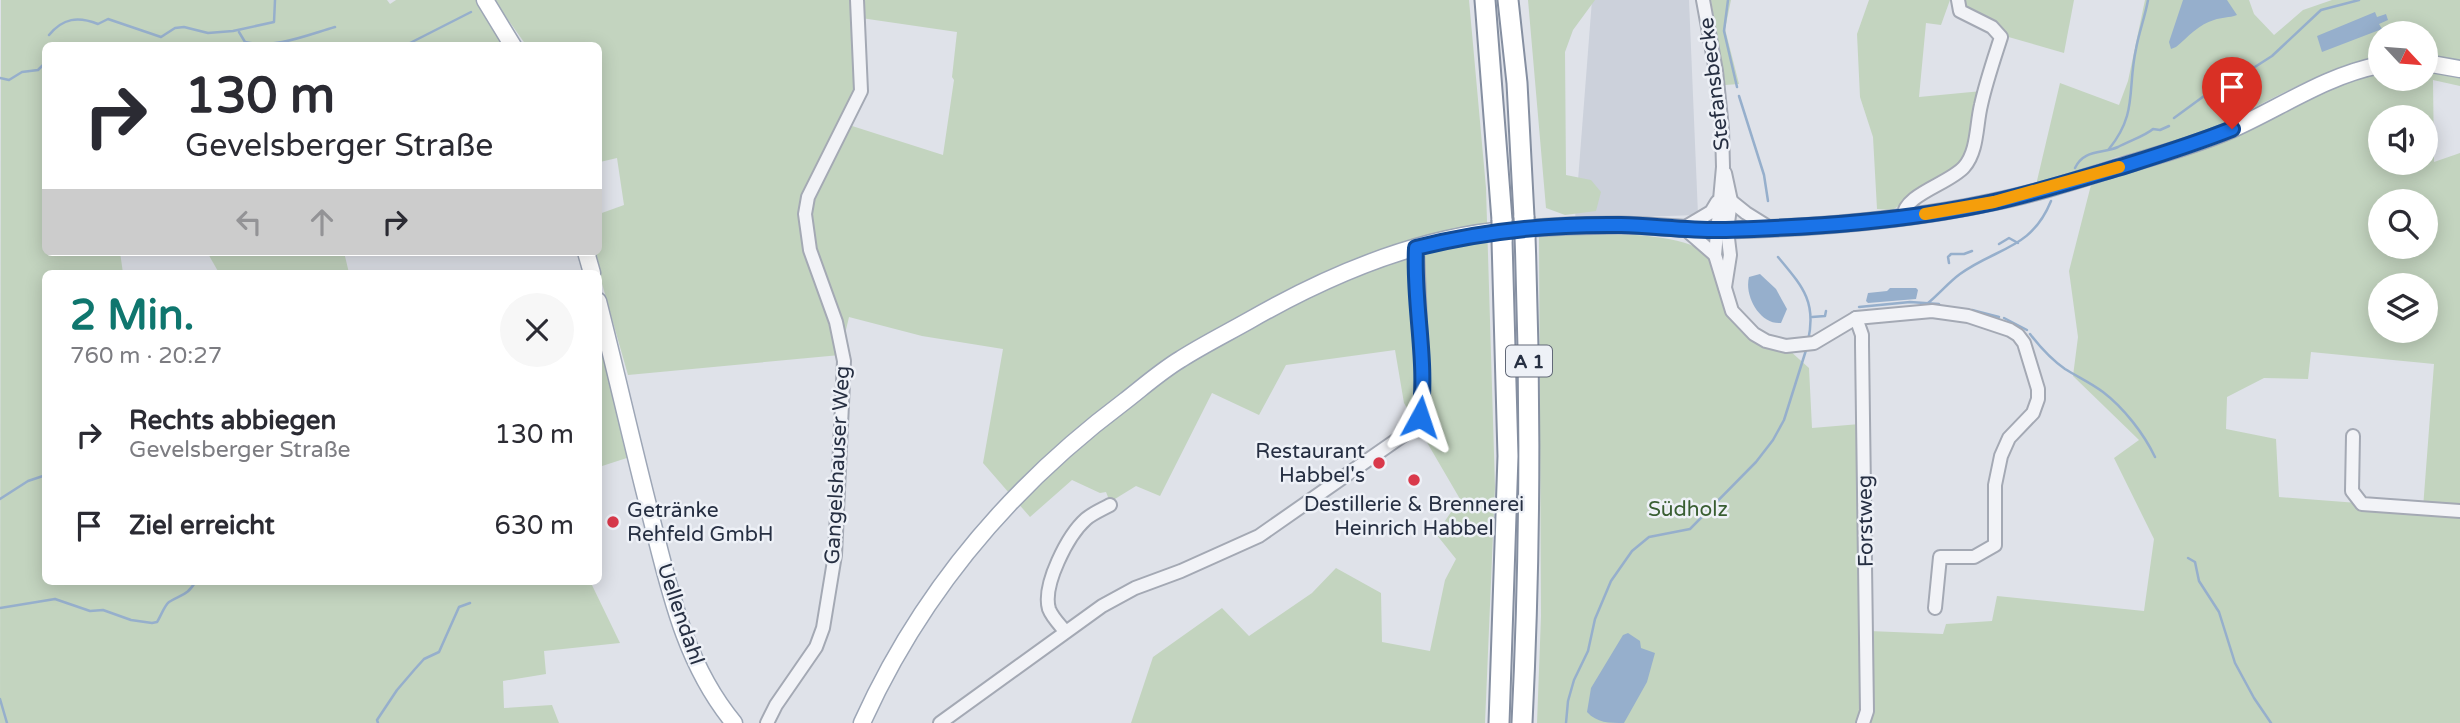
<!DOCTYPE html>
<html lang="de">
<meta charset="utf-8">
<style>
:root{--surface:#fff;--page:#f7f7f7;--text:#2b2b33;--muted:#7c7c81;--accent:#0f766e}
body{margin:0;font-family:"Varela Round",sans-serif;background:var(--page);color:var(--text);height:100vh;display:flex;flex-direction:column;font-size:26px;white-space:nowrap}
*{box-sizing:border-box;margin:0}
p{font-size:23px;color:var(--muted)}
.icon{flex:none;width:38px;height:38px;fill:none;stroke:currentColor;stroke-width:2;stroke-linecap:round;stroke-linejoin:round}
.map{position:relative;flex:1;overflow:hidden}
.side{position:absolute;left:42px;top:270px;width:560px;height:315px;display:flex;flex-direction:column;background:var(--surface);border-radius:10px;box-shadow:0 4px 18px #0003}
.side>*{flex:none}
.banner{position:absolute;left:42px;top:42px;width:560px;height:214px;border-radius:10px;box-shadow:0 4px 18px #0003;background:#fff;color:var(--text);overflow:hidden}
.needle{width:46px;rotate:116deg}
.buttons{position:absolute;left:2368px;top:21px;display:grid;gap:14px}
.buttons a{display:grid;place-items:center;width:70px;height:70px;border-radius:50%;background:var(--surface);box-shadow:0 4px 18px #0003;font-size:35px}
.pin{position:absolute;display:grid;place-items:center;width:60px;height:60px;color:#fff;margin:-72px -30px;border-radius:50% 50% 50% 0;rotate:-45deg;box-shadow:0 0 7px #0007}
.pin .icon{rotate:45deg}
.me{position:absolute;width:77px;margin:-38px;rotate:5deg;stroke-linejoin:round;filter:drop-shadow(0 0 5px #0008)}
.turn{display:flex;align-items:center;gap:24px;height:147px;padding:0 28px;font-size:32px}
.turn .icon{width:91px;height:91px;stroke-width:2.5}
.turn b{display:block;font-size:49px;line-height:60px}
.lanes{display:flex;align-items:center;height:66px;padding:0 28px;background:#0003;justify-content:center;gap:35px;direction:ltr}
.lanes .off{opacity:.35}
.round{display:grid;place-items:center;flex:none;width:74px;height:74px;border-radius:37px;background:var(--page)}
.head{display:flex;align-items:center;justify-content:space-between;height:119px;padding:0 28px}
h1{font-size:42px;font-weight:800;line-height:52px;color:var(--accent)}
ul{padding:0;list-style:none}
li{display:flex;align-items:center;gap:21px;height:91px;padding:0 28px}
li div{flex:1}
li b{display:block;font-size:26px}
li em{font-style:normal}
.map>svg:first-child{display:block}
.built{fill:#ccd1db}
.green{fill:#c3d4bf;fill-rule:evenodd}
.water{fill:#96afcc}
.lines{fill:none;stroke-linecap:round;stroke-linejoin:round}
.stream{stroke:#96afcc;stroke-width:2.5}
.minor-casing{stroke:#a4a9b4;stroke-width:16}
.major-casing{stroke:#9da6b6;stroke-width:19}
.highway-casing{stroke:#858fa1;stroke-width:23}
.minor{stroke:#f2f3f7;stroke-width:12}
.major{stroke:#fff;stroke-width:16}
.highway{stroke:#fff;stroke-width:19}
.highway-bridge-casing{stroke:#858fa1;stroke-width:23;stroke-linecap:butt}
.highway-bridge{stroke:#fff;stroke-width:19}
.route-casing{stroke:#114b97;stroke-width:18}
.route{stroke:#1a73e8;stroke-width:12}
.slow{stroke:#f59e0b;stroke-width:12}
.poi-dot{fill:#d9394b;stroke:#eef1f7;stroke-width:2.5}
.labels{text-anchor:middle;stroke-width:5;stroke-linejoin:round;paint-order:stroke}
.shield{fill:#eef1f7;stroke:#626978;stroke-width:2}
.shield-label{font-size:19px;font-weight:bold;fill:#262f42}
.street-label{font-size:21px;fill:#262f42;stroke:#eef1f7}
.poi-label{font-size:21px;fill:#262f42;stroke:#eef1f7;text-anchor:end}
.park-label{font-size:21px;fill:#395e32;stroke:#eef1f7}
</style>
<div class="map">
<svg width="2460" height="723" viewBox="0 0 2460 723">
<rect width="100%" height="100%" fill="#dfe2e9"/>
<polygon class="built" points="1592,0 1689,0 1698,215 1575,219"/>
<g class="green">
<polygon points="1,0 387,0 390,4 396,0 476,0 503,41 494,45 46,46 46,252 120,252 123,273 46,273 46,581 590,581 620,643 544,651 546,674 503,681 504,708 552,705 559,723 0,723"/>
<polygon points="494,0 854,0 858,90 849,125 943,155 954,80 952,77 957,32 861,18 860,0 1469,0 1486,188 1495,487 1485,723 1131,723 1153,657 1222,608 1249,636 1312,593 1336,568 1381,593 1382,642 1430,651 1445,580 1456,559 1436,534 1460,499 1404,403 1395,350 1286,365 1259,415 1212,393 1160,496 1136,486 1110,502 1106,492 1100,493 1072,480 1030,517 983,463 1003,349 922,336 849,317 840,355 628,375 593,252 598,252 599,214 624,205 617,158 600,162 599,152 598,46 526,45"/>
<polygon points="1528,0 1595,0 1573,30 1565,52 1566,175 1591,180 1601,192 1596,211 1565,215 1546,208"/>
<polygon points="1711,0 1731,0 1725,29 1739,84 1725,85"/>
<polygon points="1869,0 1950,0 1941,25 1926,23 1919,97 1982,91 1966,160 1949,176 1892,210 1877,209 1873,137 1860,97 1857,34"/>
<polygon points="1958,0 2074,0 2064,53 2005,36 1962,7"/>
<path d="M 2145,0 L 2249,0 L 2254,14 L 2274,35 L 2303,10 L 2332,0 L 2460,0 L 2460,60 L 2426,55 L 2426,33 L 2380,33 L 2380,56 C 2308,72 2252,114 2184,140 C 2163,148 2139,151 2117,157 C 2090,166 2063,177 2036,185 L 2060,83 L 2119,105 L 2128,81 Z"/>
<path d="M 2426,72 L 2460,77 L 2460,86 L 2433,80 L 2434,162 L 2460,153 L 2460,723 L 1537,723 L 1541,616 L 1539,237 L 1542,235 C 1580,235 1686,227 1710,258 C 1719,271 1724,300 1729,315 L 1789,350 L 1809,368 L 1812,428 L 1860,424 L 1869,631 L 1943,634 L 1946,624 L 1992,621 L 1997,596 L 2144,611 L 2154,539 L 2114,458 L 2139,440 L 2073,376 L 2078,337 L 2069,271 L 2092,181 C 2141,168 2190,156 2237,136 C 2284,114 2327,80 2380,74 L 2380,79 L 2426,79 ZM 2380,117 L 2426,117 L 2426,163 L 2380,163 ZM 2380,201 L 2426,201 L 2426,247 L 2380,247 ZM 2380,285 L 2426,285 L 2426,331 L 2380,331 ZM 2311,352 L 2434,364 L 2423,508 L 2279,497 L 2276,439 L 2226,429 L 2227,397 L 2264,378 L 2308,379 Z"/>
<polygon points="207,252 344,252 349,273 219,273"/>
<polygon points="598,319 633,456 599,467 598,467"/>
</g>
<g class="water">
<path d="M 2183,0 L 2227,0 L 2237,15 C 2229,18 2222,17 2214,20 C 2199,24 2188,37 2176,47 L 2171,49 L 2169,42 Z"/>
<polygon points="2375,12 2377,17 2386,14 2388,20 2379,24 2382,29 2322,52 2317,36"/>
<path d="M 1760,274 L 1776,289 L 1787,309 L 1781,323 C 1760,325 1744,296 1749,277 Z"/>
<polygon points="1890,288 1916,288 1918,290 1916,299 1868,303 1866,301 1868,293 1887,291"/>
<path d="M 1628,633 L 1640,641 L 1641,648 L 1655,653 L 1647,682 L 1624,723 C 1609,723 1597,723 1587,712 L 1591,688 L 1623,635 Z"/>
</g>
<g class="lines">
<g class="stream">
<polyline points="1728,0 1724,31 1737,87"/>
<path d="M 239,32 L 245,42 C 275,49 307,35 335,27"/>
<path d="M 49,35 C 63,18 78,16 98,24 L 108,19 L 161,37 L 175,28 L 184,27 L 208,33 L 233,31 L 274,22 L 275,0"/>
<polyline points="410,43 471,12"/>
<polyline points="0,78 9,80 22,72 38,70 46,62"/>
<polyline points="1739,96 1764,175 1768,201"/>
<polyline points="2174,118 2230,77 2247,72 2272,56 2321,10 2359,0"/>
<path d="M 2109,149 C 2138,113 2127,90 2136,49 C 2139,32 2145,17 2148,0"/>
<path d="M 2075,168 C 2084,149 2102,154 2118,147 C 2129,141 2145,136 2153,129 L 2160,130 L 2169,126"/>
<polyline points="1999,244 2009,238 2018,243"/>
<path d="M 1778,257 C 1802,286 1817,301 1808,341"/>
<polyline points="1949,263 1948,257 1951,254 1964,254 1972,251"/>
<path d="M 1928,303 C 1939,294 1949,282 1960,274 C 1997,247 2031,250 2051,201"/>
<polyline points="1859,307 1910,302 1939,304"/>
<polyline points="1972,310 1999,317"/>
<polyline points="1812,317 1825,316 1826,311"/>
<polyline points="2004,318 2027,330"/>
<path d="M 2030,334 C 2040,347 2052,360 2065,369 C 2078,377 2091,383 2103,392 C 2124,408 2144,434 2155,457"/>
<polyline points="0,499 28,481 46,475"/>
<polyline points="2188,558 2195,562 2199,581 2219,612 2235,663 2254,698 2271,723"/>
<path d="M 0,608 L 55,599 L 90,611 L 103,610 L 131,620 L 152,623 L 157,622 C 161,616 164,606 169,602 C 182,594 187,596 196,581"/>
<polyline points="0,699 7,723"/>
<polyline points="378,723 377,720 397,690 415,669 424,659 439,652 459,607 470,603"/>
<polyline points="1566,723 1568,701 1574,680 1588,651 1595,619 1611,581 1632,551 1649,537 1690,529 1756,462 1773,440 1784,420 1807,347"/>
</g>
<defs>
<g id="minor">
<polyline points="1703,0 1716,71 1722,128 1723,167 1715,255 1732,311 1754,334 1766,341 1786,346 1814,343 1856,318 1932,311 1968,316 2010,330 2018,335 2024,343 2038,389 2038,399 2033,413 2009,438 2001,456 1995,485 1995,545 1974,557 1940,557 1935,608"/>
<polyline points="1725,173 1731,201 1727,230 1730,255 1725,287"/>
<polyline points="1731,201 1746,213 1770,228"/>
<path d="M 1903,217 C 1904,194 1949,184 1964,167 C 1978,151 1976,125 1981,105 C 1986,82 1994,59 2001,37 L 1992,27 L 1960,11 L 1958,0"/>
<polyline points="1715,255 1684,228 1711,212 1717,202"/>
<polyline points="1856,318 1862,335 1862,345 1867,711 1863,723"/>
<polyline points="2353,436 2352,491 2362,504 2460,511"/>
<path d="M 1065,631 C 1059,624 1052,617 1049,609 C 1042,585 1068,535 1086,519 C 1093,513 1103,509 1110,505"/>
<polyline points="767,723 776,705 816,647 823,628 835,555 844,361 836,322 810,250 805,214 808,197 861,91 857,0"/>
<polyline points="940,723 1102,606 1135,588 1181,571 1259,536 1408,432 1420,417 1423,398 1417,248"/>
</g>
<g id="major">
<polyline points="485,0 513,46"/>
<polyline points="2426,63 2460,69"/>
<polyline points="586,252 592,273"/>
<path d="M 598,301 C 616,372 632,443 650,513 C 669,587 684,663 734,723"/>
<path d="M 862,723 C 921,592 1010,487 1125,401 C 1143,387 1161,371 1181,359 C 1203,345 1227,333 1250,320 C 1325,277 1408,241 1495,231 C 1536,227 1577,225 1618,225 C 1653,225 1688,230 1723,230 C 1813,228 1905,221 1993,202 C 2039,193 2083,178 2128,164 C 2162,154 2195,145 2228,131 C 2279,109 2324,76 2380,65"/>
</g>
<g id="highway">
<polyline points="1485,0 1502,220"/>
<polyline points="1508,0 1517,83 1524,217"/>
<polyline points="1499,723 1508,456 1502,240"/>
<path d="M 1522,723 C 1530,561 1531,399 1525,237"/>
</g>
</defs>
<use href="#minor" class="minor-casing"/>
<use href="#major" class="major-casing"/>
<use href="#highway" class="highway-casing"/>
<use href="#minor" class="minor"/>
<use href="#major" class="major"/>
<use href="#highway" class="highway"/>
<defs>
<g id="highway-bridge">
<polyline points="1524,217 1525,237"/>
<polyline points="1502,220 1502,240"/>
</g>
</defs>
<use href="#highway-bridge" class="highway-bridge-casing"/>
<use href="#highway-bridge" class="highway-bridge"/>
</g>
<g class="lines">
<defs>
<path id="route" d="M 1420,417 C 1428,361 1413,304 1416,248 C 1483,231 1552,224 1621,225 C 1656,226 1691,231 1726,230 C 1816,227 1907,221 1994,202 C 2039,192 2083,178 2127,165 C 2162,154 2197,143 2232,129"/>
</defs>
<use href="#route" class="route-casing"/>
<use href="#route" class="route"/>
<polyline class="slow" points="1925,214 1994,202 2119,167"/>
</g>
<g class="poi-dot">
<circle cx="1379" cy="463" r="7"/>
<circle cx="1414" cy="480" r="7"/>
<circle cx="613" cy="522" r="7"/>
</g>
<g class="labels">
<rect class="shield" x="1506" y="345.5" width="46" height="31" rx="5"/>
<g class="shield-label">
<text x="1529" y="368">A 1</text>
</g>
<g class="street-label">
<text transform="translate(1714 84) rotate(-97)" y="7">Stefansbecke</text>
<text transform="translate(837 465) rotate(-87)" y="7">Gangelshauser Weg</text>
<text transform="translate(1865 521) rotate(-91)" y="7">Forstweg</text>
<text transform="translate(681 614) rotate(71)" y="7">Uellendahl</text>
</g>
<g class="poi-label">
<text x="1365" y="458">Restaurant<tspan x="1365" dy="24">Habbel's</tspan></text>
<text x="1414" y="511" text-anchor="middle">Destillerie &amp; Brennerei<tspan x="1414" dy="24">Heinrich Habbel</tspan></text>
<text x="627" y="517" text-anchor="start">Getränke<tspan x="627" dy="24">Rehfeld GmbH</tspan></text>
</g>
<g class="park-label">
<text x="1688" y="516">Südholz</text>
</g>
</g>
</svg>
<div class="buttons">
<a><svg class="needle" viewBox="-14 -14 28 28"><path d="M0-13l5 13h-10z" fill="#e53935"/><path d="M0 13l5-13h-10z" fill="#7c7c81"/></svg></a>
<a><svg class="icon" aria-label="sound" viewBox="0 0 24 24"><path d="M4 9h4l5-4v14l-5-4H4zM17 9q2 3 0 6"/></svg></a>
<a><svg class="icon" aria-label="search" viewBox="0 0 24 24"><circle cx="10" cy="10" r="6"/><path d="M15 15l6 6"/></svg></a>
<a><svg class="icon" aria-label="layers" viewBox="0 0 24 24"><path d="M12 4l9 5-9 5-9-5zM3 14l9 5 9-5"/></svg></a>
</div>
<div class="pin" style="left:2232px;top:129px;background:#d93025"><svg class="icon" aria-label="arrive" viewBox="0 0 24 24"><path d="M6 21V4h12l-3 4 3 4H6"/></svg></div>
<svg class="me" style="left:1420px;top:417px" viewBox="-20 -20 40 40"><path d="M0-17L14 15 0 8-14 15z" fill="#1a73e8" stroke="#fff" stroke-width="4"/></svg>
<div class="banner">
<div class="turn"><svg class="icon" aria-label="right" viewBox="0 0 24 24"><path d="M7 20v-9h11M14 6l5 5-5 5"/></svg><div><b>130 m</b>Gevelsberger Straße</div></div>
<div class="lanes"><svg class="icon off" aria-label="left" viewBox="0 0 24 24"><path d="M17 20v-9H6M10 6l-5 5 5 5"/></svg><svg class="icon off" aria-label="ahead" viewBox="0 0 24 24"><path d="M12 20V5M6 11l6-6 6 6"/></svg><svg class="icon" aria-label="right" viewBox="0 0 24 24"><path d="M7 20v-9h11M14 6l5 5-5 5"/></svg></div>
</div>
<section class="side">
<div class="head"><div><h1>2 Min.</h1><p>760 m · 20:27</p></div><a class="round"><svg class="icon" aria-label="close" viewBox="0 0 24 24"><path d="M6 6l12 12M18 6L6 18"/></svg></a></div>
<ul>
<li><svg class="icon" aria-label="right" viewBox="0 0 24 24"><path d="M7 20v-9h11M14 6l5 5-5 5"/></svg><div><b>Rechts abbiegen</b><p>Gevelsberger Straße</p></div><em>130 m</em></li>
<li><svg class="icon" aria-label="arrive" viewBox="0 0 24 24"><path d="M6 21V4h12l-3 4 3 4H6"/></svg><div><b>Ziel erreicht</b></div><em>630 m</em></li>
</ul>
</section>
</div>
